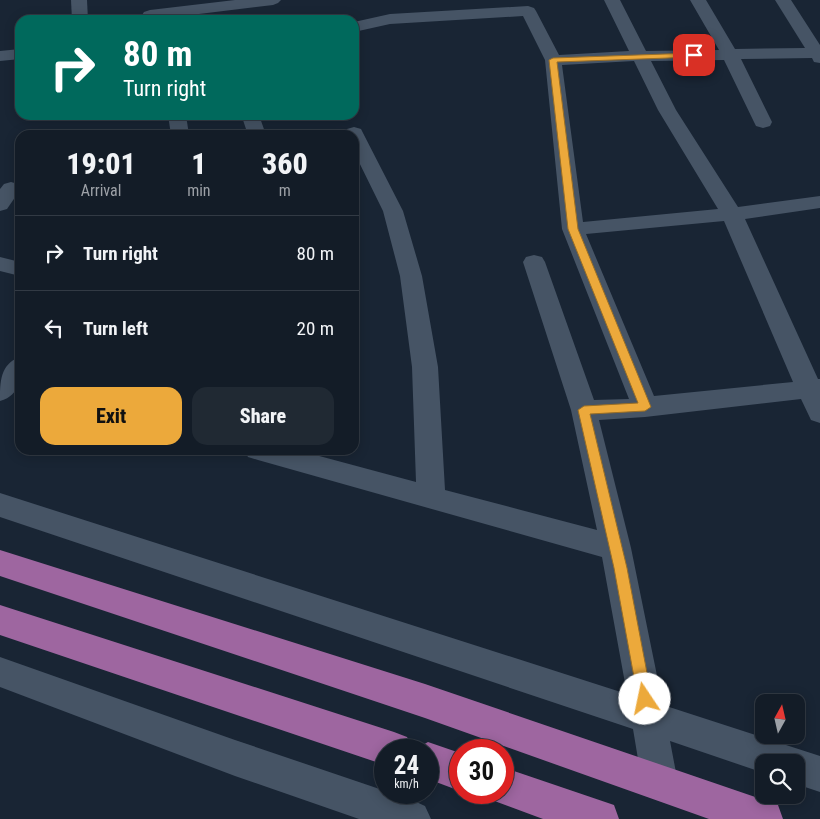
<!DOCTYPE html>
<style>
:root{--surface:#131c27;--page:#202933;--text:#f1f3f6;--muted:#9da1a7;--line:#323a44;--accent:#eca93b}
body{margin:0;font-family:"Roboto Condensed",sans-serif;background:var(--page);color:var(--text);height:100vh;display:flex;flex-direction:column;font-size:19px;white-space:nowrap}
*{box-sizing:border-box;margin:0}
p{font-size:16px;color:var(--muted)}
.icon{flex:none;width:28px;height:28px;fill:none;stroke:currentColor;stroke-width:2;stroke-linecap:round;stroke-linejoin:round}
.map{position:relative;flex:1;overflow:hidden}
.details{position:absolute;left:15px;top:130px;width:344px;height:325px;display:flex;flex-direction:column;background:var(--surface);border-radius:15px;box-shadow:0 2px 12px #0003,0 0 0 1px var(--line)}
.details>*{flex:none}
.hud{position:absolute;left:15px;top:15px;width:344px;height:105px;border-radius:15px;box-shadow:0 2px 12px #0003,0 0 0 1px var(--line);background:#00695c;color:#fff;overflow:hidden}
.needle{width:32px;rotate:8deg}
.fabs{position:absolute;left:755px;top:694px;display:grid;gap:10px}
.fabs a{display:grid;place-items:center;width:50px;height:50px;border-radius:10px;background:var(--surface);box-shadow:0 2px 12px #0003,0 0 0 1px var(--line);font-size:25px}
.speed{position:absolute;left:374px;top:739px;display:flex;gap:10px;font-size:25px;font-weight:700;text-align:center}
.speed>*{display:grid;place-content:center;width:65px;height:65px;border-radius:50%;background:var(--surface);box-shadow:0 2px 12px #0003,0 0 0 1px var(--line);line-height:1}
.speed small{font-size:12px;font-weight:400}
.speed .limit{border:8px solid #d22;background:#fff;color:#111}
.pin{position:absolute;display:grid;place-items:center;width:42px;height:42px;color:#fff;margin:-21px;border-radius:10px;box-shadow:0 2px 8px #0006}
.me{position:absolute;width:55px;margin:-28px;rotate:349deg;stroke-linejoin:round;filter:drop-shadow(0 0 4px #0008)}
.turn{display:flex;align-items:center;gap:18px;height:105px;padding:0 25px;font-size:22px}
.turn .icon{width:65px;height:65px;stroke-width:2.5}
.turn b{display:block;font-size:35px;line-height:42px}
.eta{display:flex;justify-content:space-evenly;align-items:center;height:85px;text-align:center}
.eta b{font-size:30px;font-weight:800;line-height:35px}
.button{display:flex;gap:10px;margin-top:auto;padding:10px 25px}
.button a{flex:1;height:58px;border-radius:15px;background:var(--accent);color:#111;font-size:20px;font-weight:800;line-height:58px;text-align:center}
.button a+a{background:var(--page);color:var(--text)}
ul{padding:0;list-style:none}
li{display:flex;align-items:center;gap:15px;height:75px;padding:0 25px;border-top:1px solid var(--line)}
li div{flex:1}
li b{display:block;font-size:19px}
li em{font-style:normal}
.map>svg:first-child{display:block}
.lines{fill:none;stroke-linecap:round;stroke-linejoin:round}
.minor{fill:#465465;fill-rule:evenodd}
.major{fill:#9e66a0;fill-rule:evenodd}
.route{fill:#eca93b;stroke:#996e26}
</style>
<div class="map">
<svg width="820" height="819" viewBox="0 0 820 819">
<rect width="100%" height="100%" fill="#192534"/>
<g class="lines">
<g class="minor">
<polygon points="71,0 87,0 88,20 72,20"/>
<polygon points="235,0 281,0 278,3 273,5 150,20 144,18 142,15 144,12 150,10"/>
<path d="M 604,0 L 620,0 L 646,51 L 719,50 L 690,0 L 706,0 L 735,49 L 805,48 L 775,0 L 791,0 L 820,45 L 820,63 L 814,62 L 812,58 L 741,59 L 772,122 L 770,126 L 763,128 L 756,126 L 754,122 L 724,60 L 651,61 L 676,110 L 738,207 L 820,196 L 820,208 L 745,219 L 818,379 L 820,379 L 820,423 L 811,420 L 801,399 L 645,417 L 599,420 L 631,548 L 663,705 L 820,756 L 820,792 L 796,784 L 796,762 L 764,762 L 764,773 L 670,741 L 678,783 L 673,796 L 660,801 L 647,796 L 642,783 L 633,729 L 0,517 L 0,493 L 627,694 L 602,557 L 258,460 L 248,457 L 244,450 L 297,450 L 416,482 L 412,367 L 400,276 L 383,211 L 354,152 L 354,135 L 346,135 L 345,133 L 347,129 L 354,127 L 361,129 L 363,133 L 403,211 L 422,276 L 438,367 L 445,490 L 597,530 L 571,410 L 523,262 L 526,257 L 534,255 L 542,257 L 545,262 L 594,400 L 629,399 L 562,229 L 545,60 L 523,16 L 390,24 L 354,32 L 354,22 L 390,14 L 528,6 L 534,8 L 536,11 L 559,55 L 629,51 ZM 634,61 L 658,110 L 718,209 L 583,222 L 562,65 ZM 724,221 L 793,382 L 654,396 L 586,234 Z"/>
<polygon points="20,49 20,59 0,61 0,51"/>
<polygon points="168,115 186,115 189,135 171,135"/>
<polygon points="243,115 259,115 266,135 248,135 242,117"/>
<polygon points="11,182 18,184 20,190 7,209 0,211 0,189 4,184"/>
<polygon points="0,257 20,262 20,276 0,271"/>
<path d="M 20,357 C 20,376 22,395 0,401 C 0,382 0,364 20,357 Z"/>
<polygon points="0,657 235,740 412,800 425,806 431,819 359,819 235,776 0,687"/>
</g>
<g class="major">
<polygon points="0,550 425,684 764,800 778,805 783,819 709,819 425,718 0,576"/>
<polygon points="0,605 394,732 407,737 413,750 385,750 385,765 0,635"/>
<polygon points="428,742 460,753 460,791 428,779 428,750 414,750"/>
<polygon points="502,767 614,805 619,819 543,819 489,799 486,792 502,792"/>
</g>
</g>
<polygon class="route" points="694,53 697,55 696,57 557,62 578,229 651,407 645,411 590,414 627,568 652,699 650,704 645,706 640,704 638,699 614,568 578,410 584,406 638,403 568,229 549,60 553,58"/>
</svg>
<div class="fabs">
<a><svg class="needle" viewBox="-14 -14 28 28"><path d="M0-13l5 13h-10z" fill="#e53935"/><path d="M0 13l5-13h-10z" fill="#9da1a7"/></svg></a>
<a><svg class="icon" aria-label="search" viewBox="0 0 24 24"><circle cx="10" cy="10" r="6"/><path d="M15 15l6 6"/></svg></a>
</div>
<div class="speed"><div>24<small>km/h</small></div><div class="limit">30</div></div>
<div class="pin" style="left:694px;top:55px;background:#d93025"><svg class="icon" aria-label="arrive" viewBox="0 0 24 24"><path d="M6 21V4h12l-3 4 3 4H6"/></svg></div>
<svg class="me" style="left:645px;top:699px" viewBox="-20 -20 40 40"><circle r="19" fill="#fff"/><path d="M0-13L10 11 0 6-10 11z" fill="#eca93b"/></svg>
<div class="hud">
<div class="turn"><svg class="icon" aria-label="right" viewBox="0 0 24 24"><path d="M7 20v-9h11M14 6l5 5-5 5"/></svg><div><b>80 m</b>Turn right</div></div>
</div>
<section class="details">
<div class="eta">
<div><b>19:01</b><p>Arrival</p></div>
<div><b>1</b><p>min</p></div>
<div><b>360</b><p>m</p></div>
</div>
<ul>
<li><svg class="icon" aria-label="right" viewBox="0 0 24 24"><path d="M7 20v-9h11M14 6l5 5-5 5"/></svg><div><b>Turn right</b></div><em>80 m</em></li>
<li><svg class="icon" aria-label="left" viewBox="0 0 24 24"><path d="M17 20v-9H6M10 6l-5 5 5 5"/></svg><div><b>Turn left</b></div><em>20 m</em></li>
</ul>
<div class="button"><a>Exit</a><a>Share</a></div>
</section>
</div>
